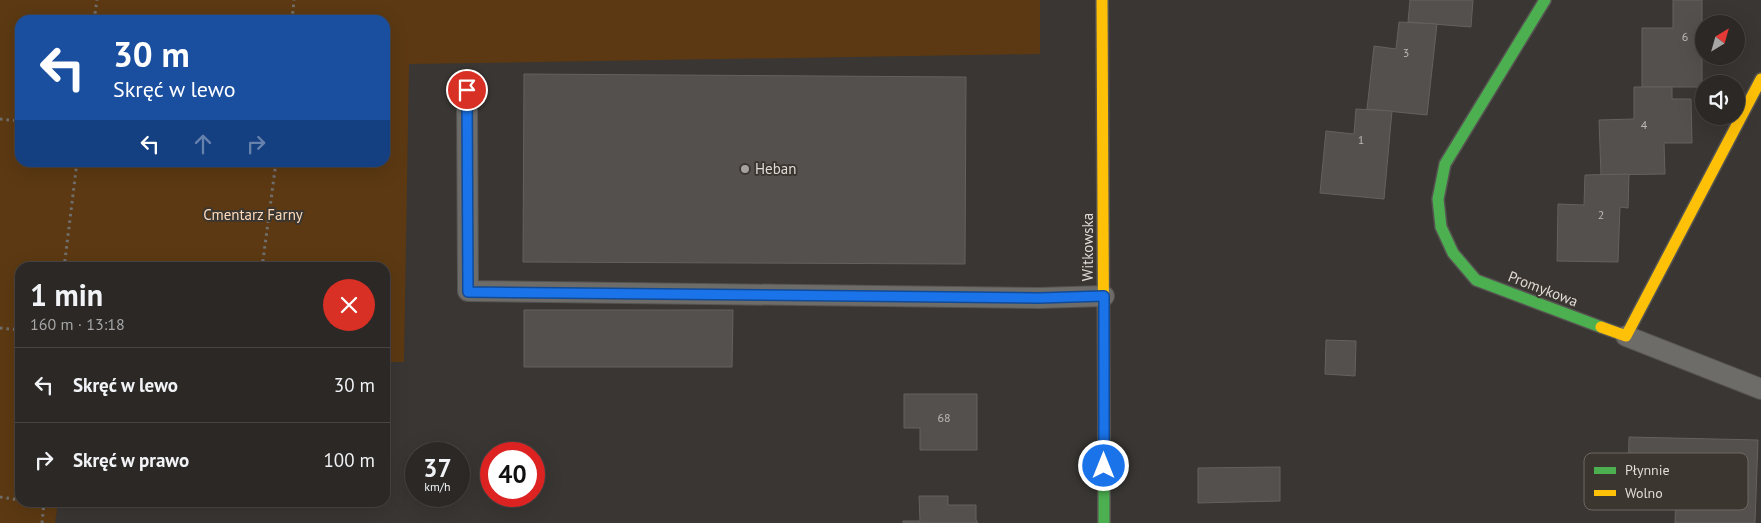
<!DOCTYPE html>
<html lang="pl">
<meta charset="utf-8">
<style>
:root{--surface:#2b2826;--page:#373432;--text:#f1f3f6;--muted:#a6a6a7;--line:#474443}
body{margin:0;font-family:"PT Sans",sans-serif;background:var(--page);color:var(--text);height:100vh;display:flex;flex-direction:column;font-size:19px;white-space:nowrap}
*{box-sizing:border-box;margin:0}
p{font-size:16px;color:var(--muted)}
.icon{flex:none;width:28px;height:28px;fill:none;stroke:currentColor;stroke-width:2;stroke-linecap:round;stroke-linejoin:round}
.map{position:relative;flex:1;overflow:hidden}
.drawer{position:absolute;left:15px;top:262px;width:375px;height:245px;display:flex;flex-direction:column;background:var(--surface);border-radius:15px;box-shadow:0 5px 20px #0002,0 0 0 1px var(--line)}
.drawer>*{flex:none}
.top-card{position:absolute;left:15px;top:15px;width:375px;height:152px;border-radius:15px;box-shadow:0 5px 20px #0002,0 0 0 1px var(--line);background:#1a4fa0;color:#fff;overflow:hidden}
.needle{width:32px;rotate:37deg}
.tools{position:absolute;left:1695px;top:15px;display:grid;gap:10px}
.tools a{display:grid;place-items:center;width:50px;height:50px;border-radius:50%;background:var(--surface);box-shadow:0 5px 20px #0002,0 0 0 1px var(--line);font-size:25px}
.speed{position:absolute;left:405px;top:442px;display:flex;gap:10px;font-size:25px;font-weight:700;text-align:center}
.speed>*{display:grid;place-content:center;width:65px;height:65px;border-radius:50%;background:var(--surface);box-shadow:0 5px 20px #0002,0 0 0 1px var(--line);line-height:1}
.speed small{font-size:12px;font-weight:400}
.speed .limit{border:8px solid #d22;background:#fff;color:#111}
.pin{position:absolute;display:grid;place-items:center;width:42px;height:42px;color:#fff;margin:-21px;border:2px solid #fff;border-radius:50%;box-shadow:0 1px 5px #0007}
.me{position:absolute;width:55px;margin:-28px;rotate:0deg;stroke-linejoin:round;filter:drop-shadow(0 0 4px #0008)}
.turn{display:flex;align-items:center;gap:18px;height:105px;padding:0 15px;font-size:22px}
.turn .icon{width:65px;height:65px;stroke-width:2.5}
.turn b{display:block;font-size:35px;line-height:42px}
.lanes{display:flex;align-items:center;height:48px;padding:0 15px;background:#0003;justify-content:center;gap:25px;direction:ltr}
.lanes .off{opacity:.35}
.round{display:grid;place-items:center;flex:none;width:52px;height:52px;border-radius:26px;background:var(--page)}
.headline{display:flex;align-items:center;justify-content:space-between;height:85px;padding:0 15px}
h1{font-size:30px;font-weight:600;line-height:38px}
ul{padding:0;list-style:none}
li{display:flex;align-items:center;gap:15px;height:75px;padding:0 15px;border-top:1px solid var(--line)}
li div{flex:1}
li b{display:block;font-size:19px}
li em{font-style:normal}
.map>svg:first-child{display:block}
.green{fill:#5c3912;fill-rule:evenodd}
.building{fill:#53504e;stroke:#64615f}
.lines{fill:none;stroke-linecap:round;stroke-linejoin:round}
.lane-casing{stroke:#565351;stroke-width:22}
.fast-casing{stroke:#565351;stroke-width:14}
.slow-casing{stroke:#565351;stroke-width:14}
.path{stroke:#716f6d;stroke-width:3;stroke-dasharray:2.5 4;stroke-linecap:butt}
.lane{stroke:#6e6c69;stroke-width:20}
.fast{stroke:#4caf50;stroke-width:11}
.slow{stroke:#ffc107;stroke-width:11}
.route-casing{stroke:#114b97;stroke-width:12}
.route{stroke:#1a73e8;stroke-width:9}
.poi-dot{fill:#a5a19e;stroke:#3c3630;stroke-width:2}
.labels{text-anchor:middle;stroke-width:4;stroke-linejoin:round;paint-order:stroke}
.number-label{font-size:12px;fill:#bcb8b6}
.poi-label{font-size:15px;fill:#dfdbd8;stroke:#3c3630;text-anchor:start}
.park-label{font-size:15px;fill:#fddabc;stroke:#3c3630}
.street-label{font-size:15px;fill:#dfdbd8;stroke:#3c3630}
.key{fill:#3c3630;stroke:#6d6862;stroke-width:1}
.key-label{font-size:14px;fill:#dfdbd8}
</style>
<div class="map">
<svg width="1761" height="523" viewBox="0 0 1761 523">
<rect width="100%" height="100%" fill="#393633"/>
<path class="green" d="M 0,0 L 1040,0 L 1040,54 L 409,64 L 404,362 L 385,362 L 385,268 L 20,268 L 20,502 L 58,503 L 55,523 L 0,523 ZM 20,20 L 385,20 L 385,162 L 20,162 Z"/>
<g class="building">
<polygon points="1410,0 1473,0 1471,27 1408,22"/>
<polygon points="1673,0 1702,0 1702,87 1642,87 1642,28 1673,28"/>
<polygon points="1399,22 1437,24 1427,115 1367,109 1374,46 1396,49"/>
<polygon points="524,74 966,77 965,264 523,262"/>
<polygon points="1634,87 1672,87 1672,99 1691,99 1692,143 1664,143 1665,174 1601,175 1599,120 1634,119"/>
<polygon points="1356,109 1392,111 1384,199 1320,193 1326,131 1354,134"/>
<polygon points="1629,174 1628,208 1620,207 1618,262 1557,261 1558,204 1584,205 1585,175"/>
<polygon points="524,310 733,310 732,367 524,367"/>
<polygon points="1326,340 1356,341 1355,376 1325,374"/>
<polygon points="904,394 977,394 977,450 920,450 920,428 904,428"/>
<polygon points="1629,437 1758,440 1755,523 1675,523 1676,489 1628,488"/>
<polygon points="1280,467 1280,501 1198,503 1198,468"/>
<polygon points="919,496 948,496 948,505 976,505 976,520 978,523 903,523 903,521 920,521"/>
</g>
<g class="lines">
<defs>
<g id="lane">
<polyline points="467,90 468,291 1039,298 1104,296"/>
<polyline points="1626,336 1761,389"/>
</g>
<g id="fast">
<polyline points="1545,0 1445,164 1438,199 1441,227 1453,253 1476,280 1601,327"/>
<polyline points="1104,424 1104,523"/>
</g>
<g id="slow">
<polyline points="1102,0 1104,424"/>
<polyline points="1601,327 1626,336 1761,79"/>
</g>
</defs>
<use href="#lane" class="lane-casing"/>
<use href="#fast" class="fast-casing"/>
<use href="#slow" class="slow-casing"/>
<g class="path">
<polyline points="94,20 97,0"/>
<polyline points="292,20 294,0"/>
<polyline points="0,119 20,121"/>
<polyline points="64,268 77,162"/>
<polyline points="262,268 276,162"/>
<polyline points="0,328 20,330"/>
<polyline points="0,497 20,500"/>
<polyline points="35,502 44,504"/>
<polyline points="42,523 44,502"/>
</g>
<use href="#lane" class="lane"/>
<use href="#fast" class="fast"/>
<use href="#slow" class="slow"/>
</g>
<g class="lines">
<defs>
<polyline id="route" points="467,90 468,292 1039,298 1104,296 1104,466"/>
</defs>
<use href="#route" class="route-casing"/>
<use href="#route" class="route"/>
</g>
<circle class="poi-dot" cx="745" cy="169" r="5"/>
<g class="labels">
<g class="number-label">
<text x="1685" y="41">6</text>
<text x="1406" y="57">3</text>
<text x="1644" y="129">4</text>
<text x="1361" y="144">1</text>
<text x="1601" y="219">2</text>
<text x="944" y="422">68</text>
</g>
<g class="poi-label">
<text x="755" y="174">Heban</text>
</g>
<g class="park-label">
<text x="253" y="220">Cmentarz Farny</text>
</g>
<g class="street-label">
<text transform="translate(1088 247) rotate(-90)" y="5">Witkowska</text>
<text transform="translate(1543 289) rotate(21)" y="5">Promykowa</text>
</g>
</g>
<rect x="1584" y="453" width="164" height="57" rx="8" class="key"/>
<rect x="1594" y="467" width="22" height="7" fill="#4caf50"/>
<rect x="1594" y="490" width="22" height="6" fill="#ffc107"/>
<g class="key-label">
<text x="1625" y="475">Płynnie</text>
<text x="1625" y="498">Wolno</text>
</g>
</svg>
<div class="tools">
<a><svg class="needle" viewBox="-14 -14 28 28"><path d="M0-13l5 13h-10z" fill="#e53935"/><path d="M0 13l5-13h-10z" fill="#a6a6a7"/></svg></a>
<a><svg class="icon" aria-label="sound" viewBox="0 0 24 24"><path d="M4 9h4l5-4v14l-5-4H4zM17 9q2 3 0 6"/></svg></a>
</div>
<div class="speed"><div>37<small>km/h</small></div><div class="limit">40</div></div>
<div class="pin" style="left:467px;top:90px;background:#d93025"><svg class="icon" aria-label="arrive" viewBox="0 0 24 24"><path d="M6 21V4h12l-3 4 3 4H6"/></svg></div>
<svg class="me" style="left:1104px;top:466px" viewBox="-20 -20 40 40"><circle r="17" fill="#1a73e8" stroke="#fff" stroke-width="3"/><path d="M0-11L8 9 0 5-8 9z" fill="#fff"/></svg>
<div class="top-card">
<div class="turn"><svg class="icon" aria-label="left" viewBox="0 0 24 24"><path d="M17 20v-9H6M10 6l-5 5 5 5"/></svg><div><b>30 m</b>Skręć w lewo</div></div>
<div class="lanes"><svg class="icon" aria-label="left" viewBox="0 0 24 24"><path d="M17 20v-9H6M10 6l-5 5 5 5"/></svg><svg class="icon off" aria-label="ahead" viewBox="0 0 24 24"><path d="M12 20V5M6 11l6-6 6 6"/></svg><svg class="icon off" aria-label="right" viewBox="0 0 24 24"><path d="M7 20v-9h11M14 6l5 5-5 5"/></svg></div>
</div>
<section class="drawer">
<div class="headline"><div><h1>1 min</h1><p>160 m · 13:18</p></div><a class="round" style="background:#d93025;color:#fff"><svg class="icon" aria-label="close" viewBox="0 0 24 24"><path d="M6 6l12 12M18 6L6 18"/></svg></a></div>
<ul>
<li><svg class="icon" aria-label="left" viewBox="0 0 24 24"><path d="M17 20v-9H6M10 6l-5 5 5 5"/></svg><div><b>Skręć w lewo</b></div><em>30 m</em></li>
<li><svg class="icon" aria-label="right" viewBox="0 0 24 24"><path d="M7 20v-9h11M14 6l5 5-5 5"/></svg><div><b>Skręć w prawo</b></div><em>100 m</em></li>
</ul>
</section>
</div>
